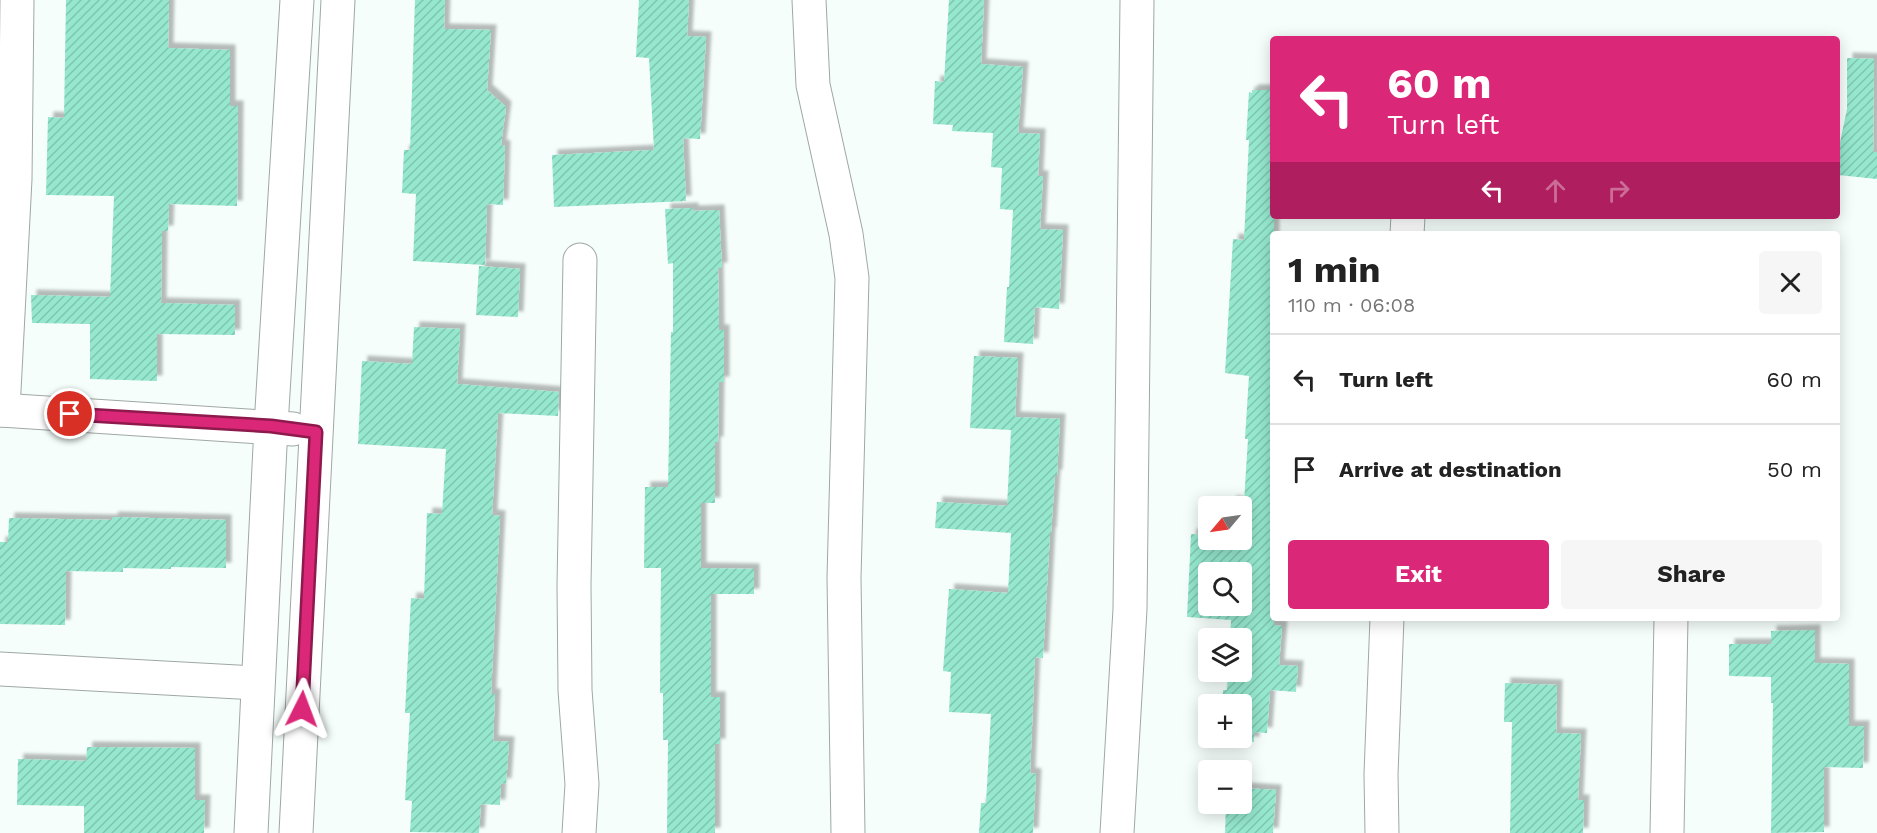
<!DOCTYPE html>
<meta charset="utf-8">
<style>
:root{--surface:#fff;--page:#f6f6f6;--text:#222;--muted:#767676;--line:#e0e0e0;--accent:#db2777}
body{margin:0;font-family:"Work Sans",sans-serif;background:var(--page);color:var(--text);height:100vh;display:flex;flex-direction:column;font-size:22px;white-space:nowrap}
*{box-sizing:border-box;margin:0}
p{font-size:20px;color:var(--muted)}
.icon{flex:none;width:33px;height:33px;fill:none;stroke:currentColor;stroke-width:2;stroke-linecap:round;stroke-linejoin:round}
.map{position:relative;flex:1;overflow:hidden}
.panel{position:absolute;left:1270px;top:231px;width:570px;height:390px;display:flex;flex-direction:column;background:var(--surface);border-radius:6px;box-shadow:0 3px 15px #0003}
.panel>*{flex:none}
.hud{position:absolute;left:1270px;top:36px;width:570px;height:183px;border-radius:6px;box-shadow:0 3px 15px #0003;background:#db2777;color:#fff;overflow:hidden}
.needle{width:39px;rotate:241deg}
.controls{position:absolute;left:1198px;top:496px;display:grid;gap:12px}
.controls a{display:grid;place-items:center;width:54px;height:54px;border-radius:6px;background:var(--surface);box-shadow:0 3px 15px #0003;font-size:30px}
.pin{position:absolute;display:grid;place-items:center;width:51px;height:51px;color:#fff;margin:-26px;border:3px solid #fff;border-radius:50%;box-shadow:0 2px 6px #0007}
.me{position:absolute;width:66px;margin:-33px;rotate:3deg;stroke-linejoin:round;filter:drop-shadow(0 0 4px #0008)}
.turn{display:flex;align-items:center;gap:21px;height:126px;padding:0 18px;font-size:27px}
.turn .icon{width:78px;height:78px;stroke-width:2.5}
.turn b{display:block;font-size:42px;line-height:51px}
.lanes{display:flex;align-items:center;height:57px;padding:0 18px;background:#0003;justify-content:center;gap:30px;direction:ltr}
.lanes .off{opacity:.35}
.round{display:grid;place-items:center;flex:none;width:63px;height:63px;border-radius:6px;background:var(--page)}
.overview{display:flex;align-items:center;justify-content:space-between;height:102px;padding:0 18px}
h1{font-size:36px;font-weight:700;line-height:45px}
.cta{display:flex;gap:12px;margin-top:auto;padding:12px 18px}
.cta a{flex:1;height:69px;border-radius:6px;background:var(--accent);color:#fff;font-size:24px;font-weight:700;line-height:69px;text-align:center}
.cta a+a{background:var(--page);color:var(--text)}
ul{padding:0;list-style:none}
li{display:flex;align-items:center;gap:18px;height:90px;padding:0 18px;border-top:2px solid var(--line)}
li div{flex:1}
li b{display:block;font-size:22px}
li em{font-style:normal}
.map>svg:first-child{display:block}
.building{fill:url(#building-hatch);fill-rule:evenodd;filter:url(#shadow)}
.lines{fill:none;stroke-linecap:round;stroke-linejoin:round}
.minor-casing{stroke:#9fa8a5;stroke-width:35}
.minor{stroke:#fff;stroke-width:33}
.route-casing{stroke:#8e194d;stroke-width:15}
.route{stroke:#db2777;stroke-width:10}
</style>
<div class="map">
<svg width="1877" height="833" viewBox="0 0 1877 833">
<defs>
<pattern id="building-hatch" width="6" height="6" patternUnits="userSpaceOnUse" patternTransform="scale(1.5)"><rect width="6" height="6" fill="#95e7ce"/><path d="M-1 1l2-2M0 6l6-6M5 7l2-2" fill="none" stroke="#7fc5b0"/></pattern>
<filter id="shadow"><feDropShadow dx="5.5" dy="-5.5" stdDeviation="1.5" flood-color="#0004"/></filter>
</defs>
<rect width="100%" height="100%" fill="#f5fefb"/>
<g class="building">
<polygon points="66,0 169,0 168,48 230,50 230,106 238,106 237,206 169,204 168,231 162,231 161,303 235,305 235,335 157,334 157,381 90,379 90,324 32,323 31,295 110,297 114,196 46,195 48,117 64,118"/>
<polygon points="415,0 445,0 444,29 491,30 487,90 506,107 501,145 505,146 503,205 487,204 485,265 413,261 416,194 402,193 404,150 410,150"/>
<polygon points="639,0 689,0 687,36 706,37 700,139 683,138 686,201 554,207 552,155 654,150 649,58 636,57"/>
<polygon points="949,0 984,0 981,64 1023,67 1018,133 1040,134 1038,176 1043,176 1040,229 1063,230 1059,309 1035,307 1033,344 1004,342 1007,287 1009,287 1013,210 1000,209 1002,168 991,167 993,133 952,131 953,125 933,124 935,81 944,82"/>
<polygon points="1847,58 1874,59 1873,152 1877,152 1877,179 1838,175 1838,152 1847,109"/>
<path d="M 1252,90 L 1274,90 L 1274,625 L 1282,626 L 1279,665 L 1298,666 L 1296,692 L 1270,690 L 1267,733 L 1254,732 L 1254,742 L 1220,740 L 1221,738 L 1242,738 L 1242,705 L 1222,705 L 1223,690 L 1227,690 L 1228,672 L 1242,672 L 1242,639 L 1230,639 L 1231,620 L 1187,617 L 1191,534 L 1209,535 L 1209,540 L 1242,540 L 1242,507 L 1231,507 L 1231,501 L 1244,502 L 1248,439 L 1245,439 L 1249,376 L 1225,373 L 1233,239 L 1244,240 L 1249,140 L 1246,140 L 1249,92 L 1252,93 ZM 1209,573 L 1242,573 L 1242,606 L 1209,606 Z"/>
<polygon points="693,208 693,211 719,210 722,268 718,268 719,330 724,330 724,382 719,382 718,442 715,442 715,503 701,503 701,568 754,569 754,594 711,594 711,697 720,697 720,744 715,744 715,833 667,833 668,740 663,740 663,693 660,693 661,568 644,568 645,487 668,487 671,332 673,332 673,263 668,264 665,209"/>
<polygon points="479,266 520,269 518,317 476,315"/>
<polygon points="414,327 460,329 457,384 559,392 558,416 498,413 492,515 500,516 491,694 495,694 493,741 509,742 506,784 501,783 500,805 481,804 479,833 410,832 412,801 405,800 410,713 405,713 411,598 424,599 427,513 442,514 446,449 358,444 362,361 412,364"/>
<polygon points="974,356 1018,358 1015,417 1060,419 1057,475 1055,475 1051,533 1050,533 1043,658 1035,657 1030,773 1036,774 1033,833 979,833 981,803 986,803 991,714 949,712 951,672 943,671 949,589 1008,593 1011,533 935,528 937,502 1007,506 1011,430 970,428"/>
<polygon points="113,517 226,520 226,568 171,567 171,569 123,568 123,572 66,571 65,625 0,624 0,542 8,542 9,518 112,520"/>
<polygon points="1815,630 1815,663 1849,664 1849,726 1864,726 1863,768 1824,767 1824,832 1771,833 1773,703 1771,703 1771,677 1729,676 1729,644 1771,644 1771,631"/>
<polygon points="1505,683 1557,685 1556,733 1581,734 1578,800 1584,800 1583,833 1510,833 1512,722 1504,722"/>
<polygon points="87,747 195,748 195,800 205,800 204,833 84,833 84,806 17,805 18,759 86,761"/>
<polygon points="1242,788 1276,790 1273,833 1225,833 1226,804 1242,804"/>
</g>
<g class="lines">
<defs>
<g id="minor">
<polyline points="809,0 813,85 846,234 852,278 844,578 848,833"/>
<polyline points="1407,234 1408,216"/>
<polyline points="0,410 293,429"/>
<polyline points="3,410 15,179 17,0"/>
<polyline points="0,669 257,683"/>
<polyline points="251,833 271,426 297,0"/>
<polyline points="296,833 338,0"/>
<polyline points="579,833 582,784 575,690 574,585 580,260"/>
<polyline points="1117,833 1130,609 1137,0"/>
<polyline points="1382,833 1381,774 1387,618"/>
<polyline points="1667,833 1671,618"/>
</g>
</defs>
<use href="#minor" class="minor-casing"/>
<use href="#minor" class="minor"/>
</g>
<g class="lines">
<defs>
<polyline id="route" points="70,414 271,426 316,432 302,709"/>
</defs>
<use href="#route" class="route-casing"/>
<use href="#route" class="route"/>
</g>
</svg>
<div class="controls">
<a><svg class="needle" viewBox="-14 -14 28 28"><path d="M0-13l5 13h-10z" fill="#e53935"/><path d="M0 13l5-13h-10z" fill="#767676"/></svg></a>
<a><svg class="icon" aria-label="search" viewBox="0 0 24 24"><circle cx="10" cy="10" r="6"/><path d="M15 15l6 6"/></svg></a>
<a><svg class="icon" aria-label="layers" viewBox="0 0 24 24"><path d="M12 4l9 5-9 5-9-5zM3 14l9 5 9-5"/></svg></a>
<a>+</a>
<a>−</a>
</div>
<div class="pin" style="left:70px;top:414px;background:#d93025"><svg class="icon" aria-label="arrive" viewBox="0 0 24 24"><path d="M6 21V4h12l-3 4 3 4H6"/></svg></div>
<svg class="me" style="left:302px;top:709px" viewBox="-20 -20 40 40"><path d="M0-17L14 15 0 8-14 15z" fill="#db2777" stroke="#fff" stroke-width="4"/></svg>
<div class="hud">
<div class="turn"><svg class="icon" aria-label="left" viewBox="0 0 24 24"><path d="M17 20v-9H6M10 6l-5 5 5 5"/></svg><div><b>60 m</b>Turn left</div></div>
<div class="lanes"><svg class="icon" aria-label="left" viewBox="0 0 24 24"><path d="M17 20v-9H6M10 6l-5 5 5 5"/></svg><svg class="icon off" aria-label="ahead" viewBox="0 0 24 24"><path d="M12 20V5M6 11l6-6 6 6"/></svg><svg class="icon off" aria-label="right" viewBox="0 0 24 24"><path d="M7 20v-9h11M14 6l5 5-5 5"/></svg></div>
</div>
<section class="panel">
<div class="overview"><div><h1>1 min</h1><p>110 m · 06:08</p></div><a class="round"><svg class="icon" aria-label="close" viewBox="0 0 24 24"><path d="M6 6l12 12M18 6L6 18"/></svg></a></div>
<ul>
<li><svg class="icon" aria-label="left" viewBox="0 0 24 24"><path d="M17 20v-9H6M10 6l-5 5 5 5"/></svg><div><b>Turn left</b></div><em>60 m</em></li>
<li><svg class="icon" aria-label="arrive" viewBox="0 0 24 24"><path d="M6 21V4h12l-3 4 3 4H6"/></svg><div><b>Arrive at destination</b></div><em>50 m</em></li>
</ul>
<div class="cta"><a>Exit</a><a>Share</a></div>
</section>
</div>
